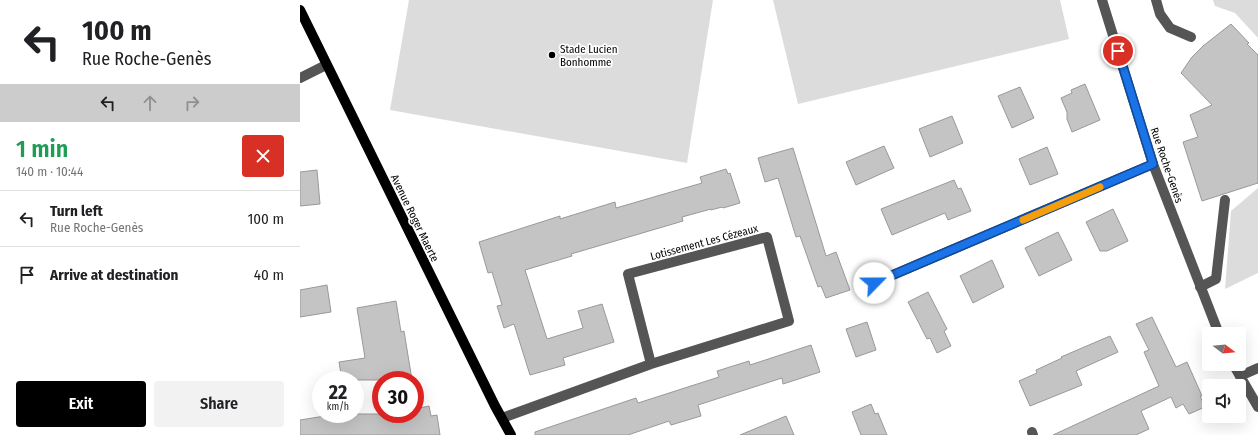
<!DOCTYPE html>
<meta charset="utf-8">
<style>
:root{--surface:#fff;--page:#f2f2f2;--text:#202124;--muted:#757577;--line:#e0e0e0;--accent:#000}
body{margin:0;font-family:"Fira Sans Condensed",sans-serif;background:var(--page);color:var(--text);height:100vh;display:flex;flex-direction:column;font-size:15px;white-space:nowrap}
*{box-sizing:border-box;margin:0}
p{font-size:13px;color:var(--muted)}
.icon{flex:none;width:22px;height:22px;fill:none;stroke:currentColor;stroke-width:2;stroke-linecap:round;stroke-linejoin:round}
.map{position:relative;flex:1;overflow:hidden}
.panel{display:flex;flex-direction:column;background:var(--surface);width:300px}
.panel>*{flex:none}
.hud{background:#fff;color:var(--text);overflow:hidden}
.needle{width:26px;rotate:106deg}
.fabs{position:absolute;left:902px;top:327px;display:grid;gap:8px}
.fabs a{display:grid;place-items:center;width:44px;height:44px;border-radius:4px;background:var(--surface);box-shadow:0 4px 16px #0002;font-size:20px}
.speed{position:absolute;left:12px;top:371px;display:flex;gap:8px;font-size:20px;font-weight:700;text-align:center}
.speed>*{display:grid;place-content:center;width:52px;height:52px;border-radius:50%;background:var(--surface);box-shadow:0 4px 16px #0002;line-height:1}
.speed small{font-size:10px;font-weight:400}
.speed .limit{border:6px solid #d22;background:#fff;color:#111}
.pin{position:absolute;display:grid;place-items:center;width:34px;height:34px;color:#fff;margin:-17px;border:2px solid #fff;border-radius:50%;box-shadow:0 1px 4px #0007}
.me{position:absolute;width:44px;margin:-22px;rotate:67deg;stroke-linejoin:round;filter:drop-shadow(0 0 3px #0008)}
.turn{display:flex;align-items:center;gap:14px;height:84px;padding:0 16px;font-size:18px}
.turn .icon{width:52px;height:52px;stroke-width:2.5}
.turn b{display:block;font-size:28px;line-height:34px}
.lanes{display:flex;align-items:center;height:38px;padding:0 16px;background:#0003;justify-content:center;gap:20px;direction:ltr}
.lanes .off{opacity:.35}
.round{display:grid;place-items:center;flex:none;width:42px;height:42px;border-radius:4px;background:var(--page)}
.overview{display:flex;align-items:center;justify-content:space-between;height:68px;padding:0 16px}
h1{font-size:24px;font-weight:600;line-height:30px;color:#1e9e55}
.button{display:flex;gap:8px;margin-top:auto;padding:8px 16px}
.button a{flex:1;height:46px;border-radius:4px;background:var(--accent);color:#fff;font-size:16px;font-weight:600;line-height:46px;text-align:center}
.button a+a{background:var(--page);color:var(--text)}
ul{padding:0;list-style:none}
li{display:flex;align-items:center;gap:12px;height:56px;padding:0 16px;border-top:1px solid var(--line)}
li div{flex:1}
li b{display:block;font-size:15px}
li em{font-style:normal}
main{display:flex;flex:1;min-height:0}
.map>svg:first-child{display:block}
.green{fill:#dcdcdc}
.building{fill:#c4c4c4;stroke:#999}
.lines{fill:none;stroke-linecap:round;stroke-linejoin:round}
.minor{stroke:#555;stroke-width:10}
.major{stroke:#000;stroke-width:10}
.route-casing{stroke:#114b97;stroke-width:10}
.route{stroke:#1a73e8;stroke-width:7}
.slow{stroke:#f59e0b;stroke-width:7}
.poi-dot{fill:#000;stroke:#fff;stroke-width:1.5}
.labels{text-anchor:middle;stroke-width:3.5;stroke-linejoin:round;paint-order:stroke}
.poi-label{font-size:11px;fill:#000;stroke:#fff;text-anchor:start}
.street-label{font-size:11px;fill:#000;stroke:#fff}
</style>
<main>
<section class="panel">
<div class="hud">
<div class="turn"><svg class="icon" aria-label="left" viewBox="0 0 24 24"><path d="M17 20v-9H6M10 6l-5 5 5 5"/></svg><div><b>100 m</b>Rue Roche-Genès</div></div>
<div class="lanes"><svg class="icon" aria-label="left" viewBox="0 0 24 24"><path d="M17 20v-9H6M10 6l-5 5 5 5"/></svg><svg class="icon off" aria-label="ahead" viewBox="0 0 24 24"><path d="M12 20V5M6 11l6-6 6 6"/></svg><svg class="icon off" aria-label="right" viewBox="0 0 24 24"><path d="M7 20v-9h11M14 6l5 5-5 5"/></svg></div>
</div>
<div class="overview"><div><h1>1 min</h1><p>140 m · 10:44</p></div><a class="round" style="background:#d93025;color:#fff"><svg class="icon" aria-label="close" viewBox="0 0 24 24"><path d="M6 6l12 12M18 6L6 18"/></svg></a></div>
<ul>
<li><svg class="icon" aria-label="left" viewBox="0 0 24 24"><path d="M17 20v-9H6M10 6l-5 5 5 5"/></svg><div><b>Turn left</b><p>Rue Roche-Genès</p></div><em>100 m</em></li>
<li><svg class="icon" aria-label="arrive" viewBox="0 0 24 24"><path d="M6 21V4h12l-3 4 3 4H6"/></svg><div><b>Arrive at destination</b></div><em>40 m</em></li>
</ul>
<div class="button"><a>Exit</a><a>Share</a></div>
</section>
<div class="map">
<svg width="958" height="435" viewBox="0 0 958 435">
<rect width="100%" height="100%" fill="#fff"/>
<g class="green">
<polygon points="109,0 413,0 387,163 90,110"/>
<polygon points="473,0 760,0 769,39 498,104"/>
<polygon points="913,0 958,0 958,38 935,13 915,6"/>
<polygon points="958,188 958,273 925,289 931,211"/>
</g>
<g class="building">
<polygon points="931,24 949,43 947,44 958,55 958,183 902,201 883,142 898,137 890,115 912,105 881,73 892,57 903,46"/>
<polygon points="785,84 800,120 772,132 767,119 767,112 761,98 772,93 771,90"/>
<polygon points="720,87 734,118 712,128 698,96"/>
<polygon points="652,116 663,143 630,157 619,129"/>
<polygon points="584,146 594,168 556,185 546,162"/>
<polygon points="747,147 758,174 730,185 719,159"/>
<polygon points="493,148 526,256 536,252 550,290 526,298 521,286 518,287 500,236 496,237 478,178 465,182 458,158"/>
<polygon points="426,169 428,174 430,173 440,203 423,208 422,207 411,210 411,209 382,217 383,221 271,254 272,256 225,270 247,339 283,328 278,311 302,304 314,342 263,358 265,365 230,375 214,324 204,328 197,306 202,305 192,272 188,273 179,242 260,216 260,219 315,202 316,208 402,183 400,177"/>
<polygon points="17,170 20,204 0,206 0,172"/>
<polygon points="654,180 658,189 661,188 671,211 648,220 645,213 592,235 581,209"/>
<polygon points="813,209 828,241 807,251 800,251 786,222"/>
<polygon points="758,232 772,260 739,276 725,248"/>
<polygon points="692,260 704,287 673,303 660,276"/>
<polygon points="27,285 31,312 0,317 0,290"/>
<polygon points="628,292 647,329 644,331 651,346 637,353 630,338 627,339 608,302"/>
<polygon points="96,301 101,332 104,331 112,380 42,380 39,362 65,358 57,308"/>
<polygon points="852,317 876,367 887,362 902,396 900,396 905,407 889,414 883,404 876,408 871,397 841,411 849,429 836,435 753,435 859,386 844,352 849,350 836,324"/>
<polygon points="567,322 576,350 556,357 546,329"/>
<polygon points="810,336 818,352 776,371 782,385 730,406 719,381 737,373 736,370 762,358 761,357"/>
<polygon points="511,345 520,372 483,384 482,378 398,405 401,416 371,425 369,421 328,435 235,435 235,432 336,398 338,403 419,377 417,371 449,361 450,365"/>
<polygon points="571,404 575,414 578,413 587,435 561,435 552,412"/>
<polygon points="129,406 131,416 137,415 140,435 0,435 0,420 25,416 24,414 115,414 115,409"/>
<polygon points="486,416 494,435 440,435"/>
</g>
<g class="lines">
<g class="minor">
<polyline points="802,0 853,164 919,334"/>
<polyline points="856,0 860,14 870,28 891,37"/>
<polyline points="0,78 26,65"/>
<polyline points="574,283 853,164"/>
<polyline points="900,287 916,279 925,200"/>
<polyline points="933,364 958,407"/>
<polyline points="940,376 958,368"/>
<polyline points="202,418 351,364 489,321 467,237 328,274 351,364"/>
<polyline points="732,432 733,435"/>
</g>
<polyline class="major" points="0,10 195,406 211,435"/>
</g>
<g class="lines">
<defs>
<polyline id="route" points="574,283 853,164 818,51"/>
</defs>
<use href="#route" class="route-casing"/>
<use href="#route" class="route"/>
<polyline class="slow" points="723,220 800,187"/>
</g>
<circle class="poi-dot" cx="252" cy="55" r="4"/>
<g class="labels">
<g class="poi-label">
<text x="260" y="53">Stade Lucien<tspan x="260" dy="13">Bonhomme</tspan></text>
</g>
<g class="street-label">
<text transform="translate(867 165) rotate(71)" y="4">Rue Roche-Genès</text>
<text transform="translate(115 218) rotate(64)" y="4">Avenue Roger Maerte</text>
<text transform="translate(404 242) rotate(-15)" y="4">Lotissement Les Cézeaux</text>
</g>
</g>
</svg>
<div class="fabs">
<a><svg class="needle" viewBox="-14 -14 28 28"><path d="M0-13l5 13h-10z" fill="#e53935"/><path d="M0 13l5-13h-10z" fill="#757577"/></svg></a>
<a><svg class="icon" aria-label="sound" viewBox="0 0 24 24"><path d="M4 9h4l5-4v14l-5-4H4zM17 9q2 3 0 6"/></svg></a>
</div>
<div class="speed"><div>22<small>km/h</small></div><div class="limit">30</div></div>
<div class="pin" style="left:818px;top:51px;background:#d93025"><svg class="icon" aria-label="arrive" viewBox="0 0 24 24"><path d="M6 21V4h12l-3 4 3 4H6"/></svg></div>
<svg class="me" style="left:574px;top:283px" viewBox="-20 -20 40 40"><circle r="19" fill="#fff"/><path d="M0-13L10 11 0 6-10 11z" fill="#1a73e8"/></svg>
</div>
</main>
